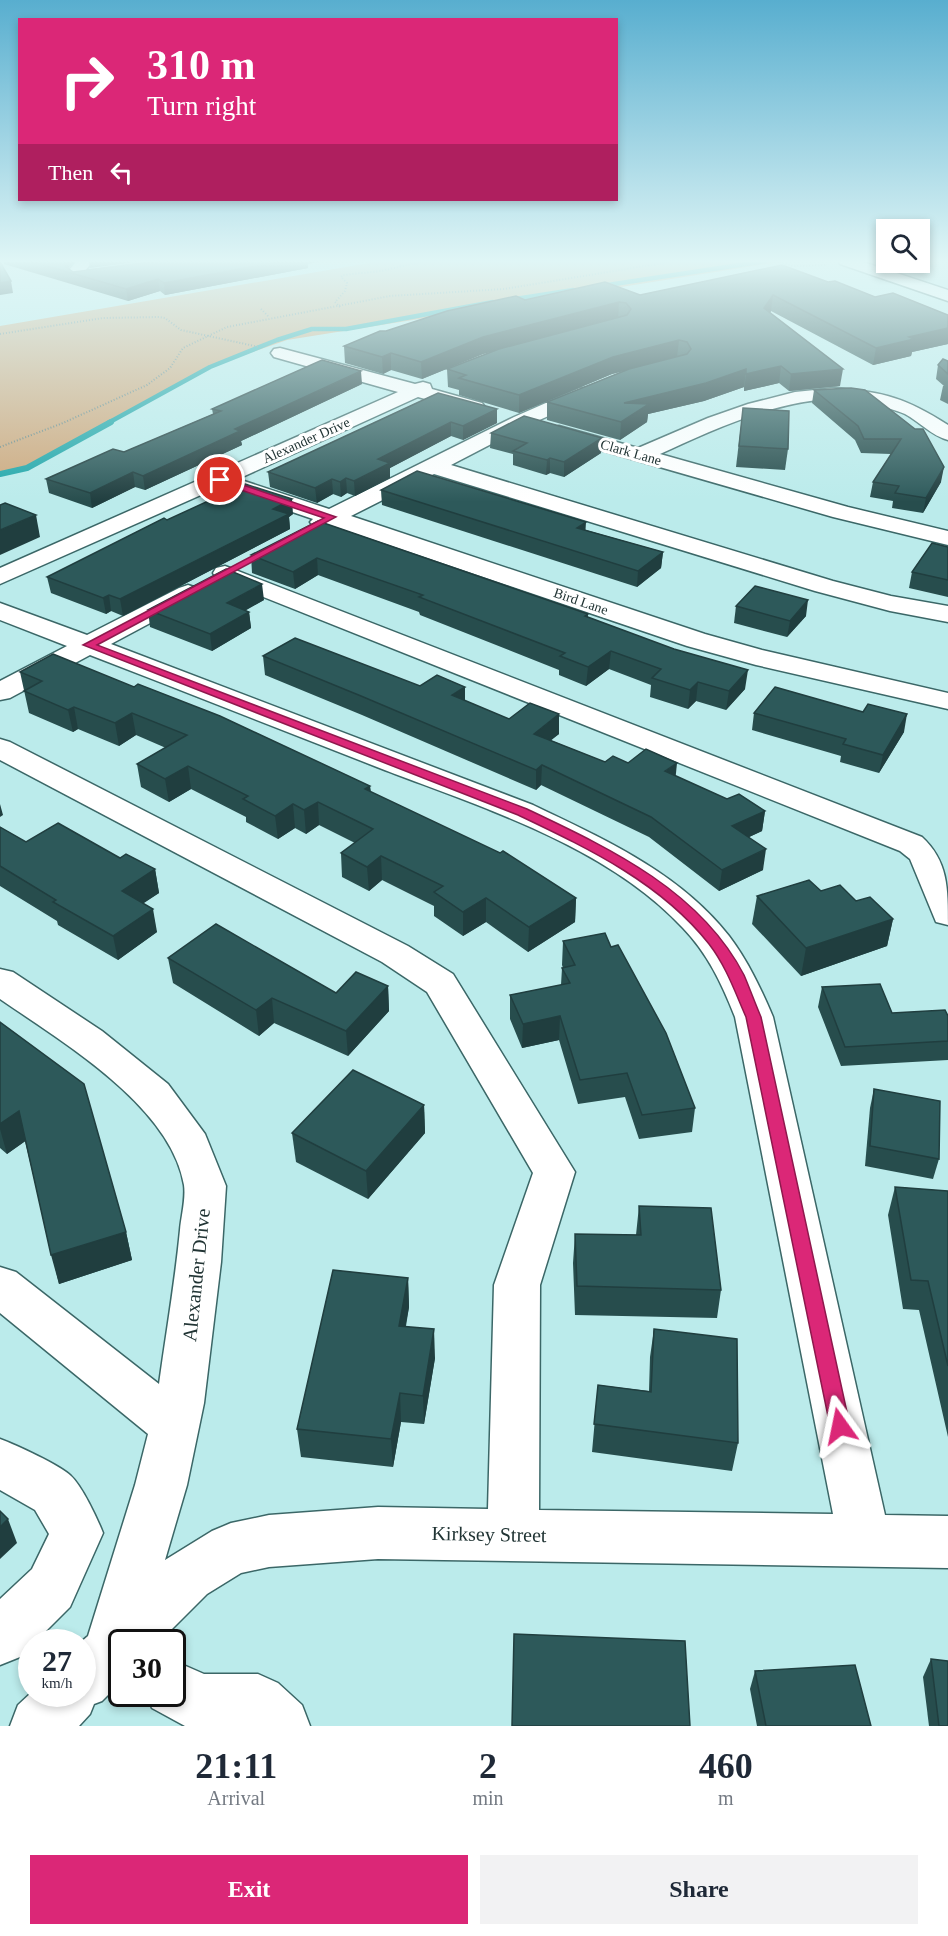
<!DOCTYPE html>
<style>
:root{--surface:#fff;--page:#f2f2f3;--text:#1f2937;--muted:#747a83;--accent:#db2777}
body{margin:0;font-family:Georgia,serif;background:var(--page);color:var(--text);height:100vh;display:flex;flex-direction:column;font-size:22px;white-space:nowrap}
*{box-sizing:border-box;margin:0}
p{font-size:20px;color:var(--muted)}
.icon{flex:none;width:33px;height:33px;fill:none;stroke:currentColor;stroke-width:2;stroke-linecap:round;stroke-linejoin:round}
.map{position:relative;height:1726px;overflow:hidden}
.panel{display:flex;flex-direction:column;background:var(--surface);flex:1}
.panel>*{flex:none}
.top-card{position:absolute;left:18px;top:18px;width:600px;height:183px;border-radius:0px;box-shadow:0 3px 9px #0003;background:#db2777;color:#fff;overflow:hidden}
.controls{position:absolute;left:876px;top:219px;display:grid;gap:12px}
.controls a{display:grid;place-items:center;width:54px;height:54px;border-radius:0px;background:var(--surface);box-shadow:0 3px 9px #0003;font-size:30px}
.speed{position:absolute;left:18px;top:1629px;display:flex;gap:12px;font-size:30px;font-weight:700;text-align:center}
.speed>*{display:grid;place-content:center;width:78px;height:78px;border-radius:50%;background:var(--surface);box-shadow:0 3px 9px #0003;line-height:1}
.speed small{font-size:15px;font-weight:400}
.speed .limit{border:3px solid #111;border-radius:9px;background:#fff;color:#111}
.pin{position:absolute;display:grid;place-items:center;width:51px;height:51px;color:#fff;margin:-26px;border:3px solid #fff;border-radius:50%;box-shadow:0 2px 6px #0007}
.me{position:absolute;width:66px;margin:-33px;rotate:348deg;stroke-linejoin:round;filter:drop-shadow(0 0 4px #0008)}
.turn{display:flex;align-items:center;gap:21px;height:126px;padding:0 30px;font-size:27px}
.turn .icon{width:78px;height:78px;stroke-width:2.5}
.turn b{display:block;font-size:42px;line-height:51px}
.then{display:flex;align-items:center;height:57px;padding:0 30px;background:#0003;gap:12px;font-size:22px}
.eta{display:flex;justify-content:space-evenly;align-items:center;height:102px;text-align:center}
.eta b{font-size:36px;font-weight:600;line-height:42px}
.primary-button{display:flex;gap:12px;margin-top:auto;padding:12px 30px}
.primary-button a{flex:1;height:69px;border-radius:0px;background:var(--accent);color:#fff;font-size:24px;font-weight:600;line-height:69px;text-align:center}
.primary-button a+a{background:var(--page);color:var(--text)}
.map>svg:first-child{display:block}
.green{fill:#cea97e}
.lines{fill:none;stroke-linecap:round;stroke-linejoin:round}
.stream-far1{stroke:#21a6a9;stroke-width:4.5}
.stream{stroke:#21a6a9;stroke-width:6}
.minor-casing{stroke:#3b6767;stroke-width:3}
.major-casing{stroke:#3b6767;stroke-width:3}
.path{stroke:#698989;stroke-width:2;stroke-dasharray:1 2;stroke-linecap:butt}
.minor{fill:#fff;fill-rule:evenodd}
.major{fill:#fff;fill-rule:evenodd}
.wall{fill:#274d4d}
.shaded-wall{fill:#203e3f}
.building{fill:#2d595a;stroke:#203e3f;stroke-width:1.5}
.route{fill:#db2777;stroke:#8e194d;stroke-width:1.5}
.labels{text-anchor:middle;stroke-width:6;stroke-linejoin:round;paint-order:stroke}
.far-street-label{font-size:14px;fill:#213434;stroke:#fff}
.near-street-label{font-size:20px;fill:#213434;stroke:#fff}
</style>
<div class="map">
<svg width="948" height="1726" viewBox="0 0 948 1726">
<rect width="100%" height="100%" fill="#bbebeb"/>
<polygon class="green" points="381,261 785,261 287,340 210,367 27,468 0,474 0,326"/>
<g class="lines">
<g class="stream-far1">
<polyline points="601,286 765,261"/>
<polyline points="509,300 573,290"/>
<polyline points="108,423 210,367 277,340 312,329 346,329 493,302"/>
</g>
<polyline class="stream" points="0,474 27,468 111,422"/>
<defs>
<g id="minor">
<polygon points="77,261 93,261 85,271 160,261 199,261 191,266 76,282 68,277 70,269"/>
<polygon points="280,348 415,384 423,382 430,384 432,389 482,403 485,407 482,411 475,413 418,397 238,479 329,509 514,417 580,388 594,388 597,392 594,396 528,425 451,465 833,581 891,596 948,606 948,622 890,611 815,591 434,474 351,516 705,634 762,650 948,693 948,709 756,665 687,646 333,526 322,529 314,527 310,522 313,519 219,487 0,584 0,568 398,392 274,357 271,353 274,349"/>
<path d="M 835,388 C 884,392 906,398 948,425 L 948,440 C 932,436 920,422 905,414 C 896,410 884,407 875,404 C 810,384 718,427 660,454 L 848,507 L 948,531 L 948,545 L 833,517 L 552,436 L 549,432 L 552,428 L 559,426 L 638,448 L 708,418 L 748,404 L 795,392 Z"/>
<path d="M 225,566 L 922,837 C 948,861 948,888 948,925 L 936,922 L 910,859 L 900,851 L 216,578 L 213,573 L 216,568 Z"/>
<path d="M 188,585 L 197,588 L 201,593 L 197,598 L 111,644 L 533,805 C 604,839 680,873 729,936 C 748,961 761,989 773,1017 L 885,1515 L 948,1516 L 948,1568 L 378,1559 L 269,1567 L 241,1573 L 207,1594 L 159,1642 L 122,1642 L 122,1681 L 102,1701 L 94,1704 L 90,1714 L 79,1726 L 10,1726 L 18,1705 L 32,1692 L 82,1694 L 81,1642 L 88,1636 L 135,1485 L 148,1434 L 0,1313 L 0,1267 L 16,1272 L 159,1384 C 166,1333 175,1282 180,1230 C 181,1217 186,1199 184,1185 C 171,1106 61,1041 0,999 L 0,969 L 13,972 L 102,1031 L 168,1084 L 205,1134 L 226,1186 L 221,1262 L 204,1403 L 187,1485 L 165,1560 L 212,1531 L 231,1523 L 269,1515 L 378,1507 L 488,1509 L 494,1285 L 533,1173 L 427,992 L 382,962 L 0,760 L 0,739 L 10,742 L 408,946 L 453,974 L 575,1172 L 540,1285 L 539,1510 L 833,1514 L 735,1017 C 722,984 708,954 683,928 C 606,845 480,807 377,767 C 282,730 186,692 90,655 L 10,698 L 0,700 L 0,681 L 67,646 L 0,620 L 0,603 L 87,635 L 179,588 Z"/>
<path d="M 0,1439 C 16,1445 60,1465 71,1476 C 82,1486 97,1518 103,1533 L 70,1607 L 20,1657 L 0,1665 L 0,1599 L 32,1569 L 49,1534 L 35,1510 L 0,1490 Z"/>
<polygon points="172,1660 204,1674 258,1674 278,1683 302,1705 310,1726 185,1726 152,1708 146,1694 172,1694"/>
</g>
<polygon id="major" points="838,261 860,261 948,290 948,301 840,264"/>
</defs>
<use href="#minor" class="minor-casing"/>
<use href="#major" class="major-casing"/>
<g class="path">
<polyline points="777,261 793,266 826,265"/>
<polyline points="340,307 335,302 345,291 347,283 341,277 343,275 381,271 425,261"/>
<polyline points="261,309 269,317"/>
<polyline points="0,334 103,318 159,317 165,318 181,330 259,347"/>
<polyline points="0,447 63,423 147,385 170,368 183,348 227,327 390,296 504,289 675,261"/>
</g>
<use href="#minor" class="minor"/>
<use href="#major" class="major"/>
</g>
<g class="wall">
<polygon points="4,261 75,261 68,268 73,272 308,264 308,268 165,295 160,291 128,301 4,264"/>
<polygon points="828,282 875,297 948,315 948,344 912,352 911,356 873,365 771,311 770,313 840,386 789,391 779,383 744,391 744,387 704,401 648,414 647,422 620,440 547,420 547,402 624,371 612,374 519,413 459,395 459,390 448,387 447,369 495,351 483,354 422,379 391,370 383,374 345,363 344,346 386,331 525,300 640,295"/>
<polygon points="948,361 948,404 940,400 943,386 944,386 936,379 938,365"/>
<polygon points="362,384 241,441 242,445 145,490 135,487 92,508 49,493 46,479 124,452 213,414 212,409"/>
<polygon points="851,388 941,482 923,513 892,508 893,501 870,497 873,482 891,454 861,453 855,440 812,403 814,390"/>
<polygon points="438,393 497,423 463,440 451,436 390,468 390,478 355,496 347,493 341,497 333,494 317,503 270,487 268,472"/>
<polygon points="743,408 788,449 785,470 736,467"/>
<polygon points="491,433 601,453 564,477 550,473 546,475 513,465 513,454 490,448"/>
<polygon points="381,490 586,530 663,552 661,568 637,587 382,505"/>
<polygon points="293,514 289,517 290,529 123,616 111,611 106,614 51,593 47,577 167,520"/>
<polygon points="318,521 588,614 588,618 745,689 726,710 696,701 688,709 650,697 651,685 609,669 586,686 559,675 559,670 420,615 419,612 318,575 295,589 252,573 251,555"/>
<polygon points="948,547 948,597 909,588 912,572"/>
<polygon points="264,600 245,610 249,612 251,628 212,651 150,627 148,610"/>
<polygon points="736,606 806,616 787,637 734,623"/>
<polygon points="263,656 420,686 465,701 509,719 559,734 550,740 605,762 628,763 675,776 727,799 765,811 762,831 749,837 763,870 719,891 649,837 541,785 536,790 362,715 265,675"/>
<polygon points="20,672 370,786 371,792 576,898 575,922 528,952 486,922 463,936 434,916 434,906 382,880 369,891 342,877 341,853 355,843 319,825 306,834 295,828 278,839 246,822 246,817 191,789 169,802 141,787 137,764 166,748 136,735 119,746 78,729 73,732 29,713"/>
<polygon points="863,712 904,732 879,773 840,762 841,756 752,730 754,713"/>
<polygon points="0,827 26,842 120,858 155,869 159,893 143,903 157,932 118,960 58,925 57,921 0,886"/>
<polygon points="821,891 893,919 887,946 801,976 752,924 757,896"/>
<polygon points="563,941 611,947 695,1108 692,1132 639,1139 625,1097 578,1104 559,1040 522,1048 510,1019 510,995 561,985 562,968 563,968 562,965"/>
<polygon points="168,958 336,993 388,986 389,1011 348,1056 274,1023 259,1036 173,983"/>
<polygon points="822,987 892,1013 948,1016 948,1060 841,1066 818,1007"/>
<polygon points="0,1022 126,1232 132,1260 59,1284 25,1141 7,1154 0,1148"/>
<polygon points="874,1089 939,1159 933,1179 865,1166 870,1108"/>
<polygon points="424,1105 425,1133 368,1199 296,1162 292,1133"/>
<polygon points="895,1187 948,1191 948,1437 919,1310 903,1309 888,1215"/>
<polygon points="639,1206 721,1290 717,1318 575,1315 573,1263 575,1234 636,1235"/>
<polygon points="408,1278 409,1307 406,1326 435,1358 424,1424 401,1422 393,1467 301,1457 297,1429"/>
<polygon points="654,1329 738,1443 732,1471 592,1452 598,1385 649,1391 650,1357"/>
<polygon points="931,1659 948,1726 929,1726 923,1677"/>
<polygon points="755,1671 871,1726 757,1726 750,1689"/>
</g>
<g class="shaded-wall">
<polygon points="65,261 75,261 68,268 67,272 64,265"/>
<polygon points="89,261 146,261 90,268"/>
<polygon points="284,261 324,261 308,264 308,268 165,295 164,283"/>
<polygon points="158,279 160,291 128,301 126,289"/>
<polygon points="11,281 13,293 0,295 0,283"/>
<polygon points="773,295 771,311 763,324 764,308"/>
<polygon points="619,302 618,318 483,354 422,379 421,362 483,337"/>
<polygon points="948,328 948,344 912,352 911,356 873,365 876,348 909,337"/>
<polygon points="679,340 677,357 612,374 519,413 519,395 613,357"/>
<polygon points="391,353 391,370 383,374 382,357"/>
<polygon points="781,366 779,383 744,391 746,374"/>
<polygon points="746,369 744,387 704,401 648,414 647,422 620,440 621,422 624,403"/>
<polygon points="843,369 840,386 789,391 791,374"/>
<polygon points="361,371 362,384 241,441 242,445 145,490 143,476 235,429"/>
<polygon points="497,409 497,423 463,440 463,426"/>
<polygon points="451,422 451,436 390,468 390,478 355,496 354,481 378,459"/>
<polygon points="602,438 601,453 564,477 564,462"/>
<polygon points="550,458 550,473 546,475 547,460"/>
<polygon points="944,467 941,482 923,513 926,498"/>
<polygon points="133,472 135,487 92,508 90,493"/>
<polygon points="346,478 347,493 341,497 340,482"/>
<polygon points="332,479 333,494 317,503 315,488"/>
<polygon points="292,499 293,514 289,517 290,529 123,616 120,599 273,509"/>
<polygon points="36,515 40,537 0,555 0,530"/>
<polygon points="586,522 585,538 577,528"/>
<polygon points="663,552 661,568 637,587 638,571"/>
<polygon points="317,558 318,575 295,589 293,572"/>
<polygon points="262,584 264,600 229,620 227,603"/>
<polygon points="109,595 111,611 106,614 103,598"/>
<polygon points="808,600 806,616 787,637 790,621"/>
<polygon points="249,612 251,628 212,651 210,634"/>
<polygon points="611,651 609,669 586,686 588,667"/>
<polygon points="748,670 745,689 726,710 729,691"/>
<polygon points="698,682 696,701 688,709 690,690"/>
<polygon points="465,687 465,706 452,695"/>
<polygon points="74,707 78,729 73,732 68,710"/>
<polygon points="132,713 136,735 119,746 115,723"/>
<polygon points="559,714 559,734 534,754 534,734"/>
<polygon points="907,714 904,732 879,773 883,755"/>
<polygon points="677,763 675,783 665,771"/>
<polygon points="542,765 541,785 536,790 536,770"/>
<polygon points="188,766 191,789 169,802 165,779"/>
<polygon points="370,786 371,809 365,789"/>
<polygon points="318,802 319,825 306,834 304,810"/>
<polygon points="0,804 3,815 0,817"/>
<polygon points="293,804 295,828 278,839 275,816"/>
<polygon points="765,811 762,831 730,846 732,826"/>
<polygon points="766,849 763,870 719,891 722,870"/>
<polygon points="381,856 382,880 369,891 367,867"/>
<polygon points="155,869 159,893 126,915 122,891"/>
<polygon points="486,898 486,922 463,936 463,912"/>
<polygon points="576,898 575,922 528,952 529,927"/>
<polygon points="153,909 157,932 118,960 113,936"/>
<polygon points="893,919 887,946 801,976 806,948"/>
<polygon points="388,986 389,1011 348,1056 346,1031"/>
<polygon points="272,998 274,1023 259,1036 256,1010"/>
<polygon points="560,1016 559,1040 522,1048 523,1024"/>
<polygon points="424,1105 425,1133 368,1199 366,1171"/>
<polygon points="19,1111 27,1140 7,1154 0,1129 0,1124"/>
<polygon points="126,1232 132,1260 59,1284 51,1255"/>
<polygon points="408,1278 409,1307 400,1354 399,1326"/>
<polygon points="434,1329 435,1358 424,1424 423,1396"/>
<polygon points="400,1393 401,1422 393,1467 391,1439"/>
<polygon points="8,1519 17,1543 0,1559 0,1527"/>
</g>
<g class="building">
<polygon points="30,261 65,261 64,265 73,272 161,261 284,261 164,283 158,279 126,289"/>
<polygon points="0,262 11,281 0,283"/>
<polygon points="782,265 828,282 835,281 875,297 893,293 948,315 948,328 909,337 914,339 876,348 773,295 764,308 843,369 791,374 781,366 746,374 746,369 706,383 624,403 649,404 621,422 547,402 629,369 687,354 691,349 687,342 679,340 613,357 519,395 459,378 466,375 447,369 499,349 627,315 631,309 626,303 619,302 483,337 421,362 391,353 382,357 344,346 380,331 386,331 447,311 516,296 525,300 605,282 640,295"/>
<polygon points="943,359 948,361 948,374 938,365"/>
<polygon points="322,360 361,371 235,429 240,431 143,476 133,472 90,493 46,479 113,449 124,452 221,411 212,409"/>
<polygon points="851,388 865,390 915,429 923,429 944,467 926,498 895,493 899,486 873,482 901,439 864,439 858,426 814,390"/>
<polygon points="438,393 497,409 463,426 451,422 378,459 390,463 354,481 346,478 340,482 332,479 315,488 268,472"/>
<polygon points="743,408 789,411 788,449 739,446"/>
<polygon points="524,416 602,438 564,462 550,458 547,460 513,451 527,443 491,433"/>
<polygon points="417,471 586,522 577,528 663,552 638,571 381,490"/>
<polygon points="245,484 292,499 273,509 289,514 120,599 109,595 103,598 47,577 164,518 167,520"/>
<polygon points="5,503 36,515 0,530 0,505"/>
<polygon points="318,521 588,614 585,616 674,649 748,670 729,691 698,682 690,690 652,678 661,669 611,651 588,667 560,656 565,653 419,597 423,595 317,558 293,572 251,555"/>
<polygon points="932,543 948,547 948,580 912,572"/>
<polygon points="226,569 262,584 227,603 249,612 210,634 148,610"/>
<polygon points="755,586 808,600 790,621 736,606"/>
<polygon points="295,638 420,686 437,675 465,687 452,695 509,719 530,703 559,714 534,734 605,762 613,756 628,763 646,749 677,763 665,771 727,799 739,794 765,811 732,826 766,849 722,870 651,817 542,765 536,770 361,696 263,656"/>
<polygon points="53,654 134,687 138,684 220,716 370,786 365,789 500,853 503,851 576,898 529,927 486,898 463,912 434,892 443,886 381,856 367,867 341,853 373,829 318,802 304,810 293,804 275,816 243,799 248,796 188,766 165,779 137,764 187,735 132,713 115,723 74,707 68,710 24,691 42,681 20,672"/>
<polygon points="775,687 863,712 868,704 907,714 883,755 843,744 846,739 754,713"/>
<polygon points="58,823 120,858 126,854 155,869 122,891 153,909 113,936 53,902 56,900 0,866 0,827 26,842"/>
<polygon points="809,880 821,891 840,885 856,901 870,897 893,919 806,948 757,896"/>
<polygon points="216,924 336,993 356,972 388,986 346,1031 272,998 256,1010 168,958"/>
<polygon points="605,933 611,947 618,945 666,1033 695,1108 642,1115 627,1073 580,1080 560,1016 523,1024 510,995 570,983 562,968 575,965 563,941"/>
<polygon points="880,984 892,1013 945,1010 948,1016 948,1041 845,1047 822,987"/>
<polygon points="0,1022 84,1084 126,1232 51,1255 19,1111 0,1124"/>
<polygon points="353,1070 424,1105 366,1171 292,1133"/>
<polygon points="874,1089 940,1101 939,1159 870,1146"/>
<polygon points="895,1187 948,1191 948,1366 928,1281 911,1280"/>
<polygon points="639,1206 711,1208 721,1290 577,1286 575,1234 641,1235"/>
<polygon points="333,1270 408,1278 399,1326 434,1329 423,1396 400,1393 391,1439 297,1429"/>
<polygon points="654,1329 737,1339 738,1443 594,1424 598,1385 651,1392"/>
<polygon points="0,1511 8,1519 0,1527"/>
<polygon points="514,1634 685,1641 690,1726 512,1726"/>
<polygon points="931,1659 948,1661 948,1726 939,1726"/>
<polygon points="855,1665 871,1726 766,1726 755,1671"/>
</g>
<linearGradient id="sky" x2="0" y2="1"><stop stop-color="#58aecf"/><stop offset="0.52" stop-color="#e0f6f6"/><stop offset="1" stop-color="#e0f6f6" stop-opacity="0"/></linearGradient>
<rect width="948" height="502" fill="url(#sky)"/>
<path class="route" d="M 217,478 L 223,478 L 336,517 L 97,645 L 527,809 C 609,848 700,890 744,975 C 750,989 755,1003 761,1017 L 850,1426 L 847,1433 L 840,1436 L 833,1433 L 830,1426 L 746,1017 C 735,992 726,966 709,944 C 660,882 587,848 518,815 L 83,645 L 324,518 L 217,482 Z"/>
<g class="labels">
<g class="far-street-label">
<text transform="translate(306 440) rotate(-24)" y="5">Alexander Drive</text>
<text transform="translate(631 452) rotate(16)" y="5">Clark Lane</text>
<text transform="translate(581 601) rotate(19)" y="5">Bird Lane</text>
</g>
<g class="near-street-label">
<text transform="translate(196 1275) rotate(-84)" y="7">Alexander Drive</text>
<text transform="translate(489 1534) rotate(1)" y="7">Kirksey Street</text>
</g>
</g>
</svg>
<div class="controls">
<a><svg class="icon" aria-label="search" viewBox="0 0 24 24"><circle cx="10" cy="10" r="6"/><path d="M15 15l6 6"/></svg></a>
</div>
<div class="speed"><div>27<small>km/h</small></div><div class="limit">30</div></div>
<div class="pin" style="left:220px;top:480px;background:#d93025"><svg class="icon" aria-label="arrive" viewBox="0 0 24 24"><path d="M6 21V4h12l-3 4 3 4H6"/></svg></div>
<svg class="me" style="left:840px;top:1426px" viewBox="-20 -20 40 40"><path d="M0-17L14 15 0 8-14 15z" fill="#db2777" stroke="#fff" stroke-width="4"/></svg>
<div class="top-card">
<div class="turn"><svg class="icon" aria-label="right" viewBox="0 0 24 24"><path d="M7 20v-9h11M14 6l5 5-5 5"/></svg><div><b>310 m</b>Turn right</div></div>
<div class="then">Then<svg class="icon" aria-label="left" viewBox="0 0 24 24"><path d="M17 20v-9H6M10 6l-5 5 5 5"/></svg></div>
</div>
</div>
<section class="panel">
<div class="eta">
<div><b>21:11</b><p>Arrival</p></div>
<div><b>2</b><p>min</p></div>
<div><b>460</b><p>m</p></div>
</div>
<div class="primary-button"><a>Exit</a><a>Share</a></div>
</section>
